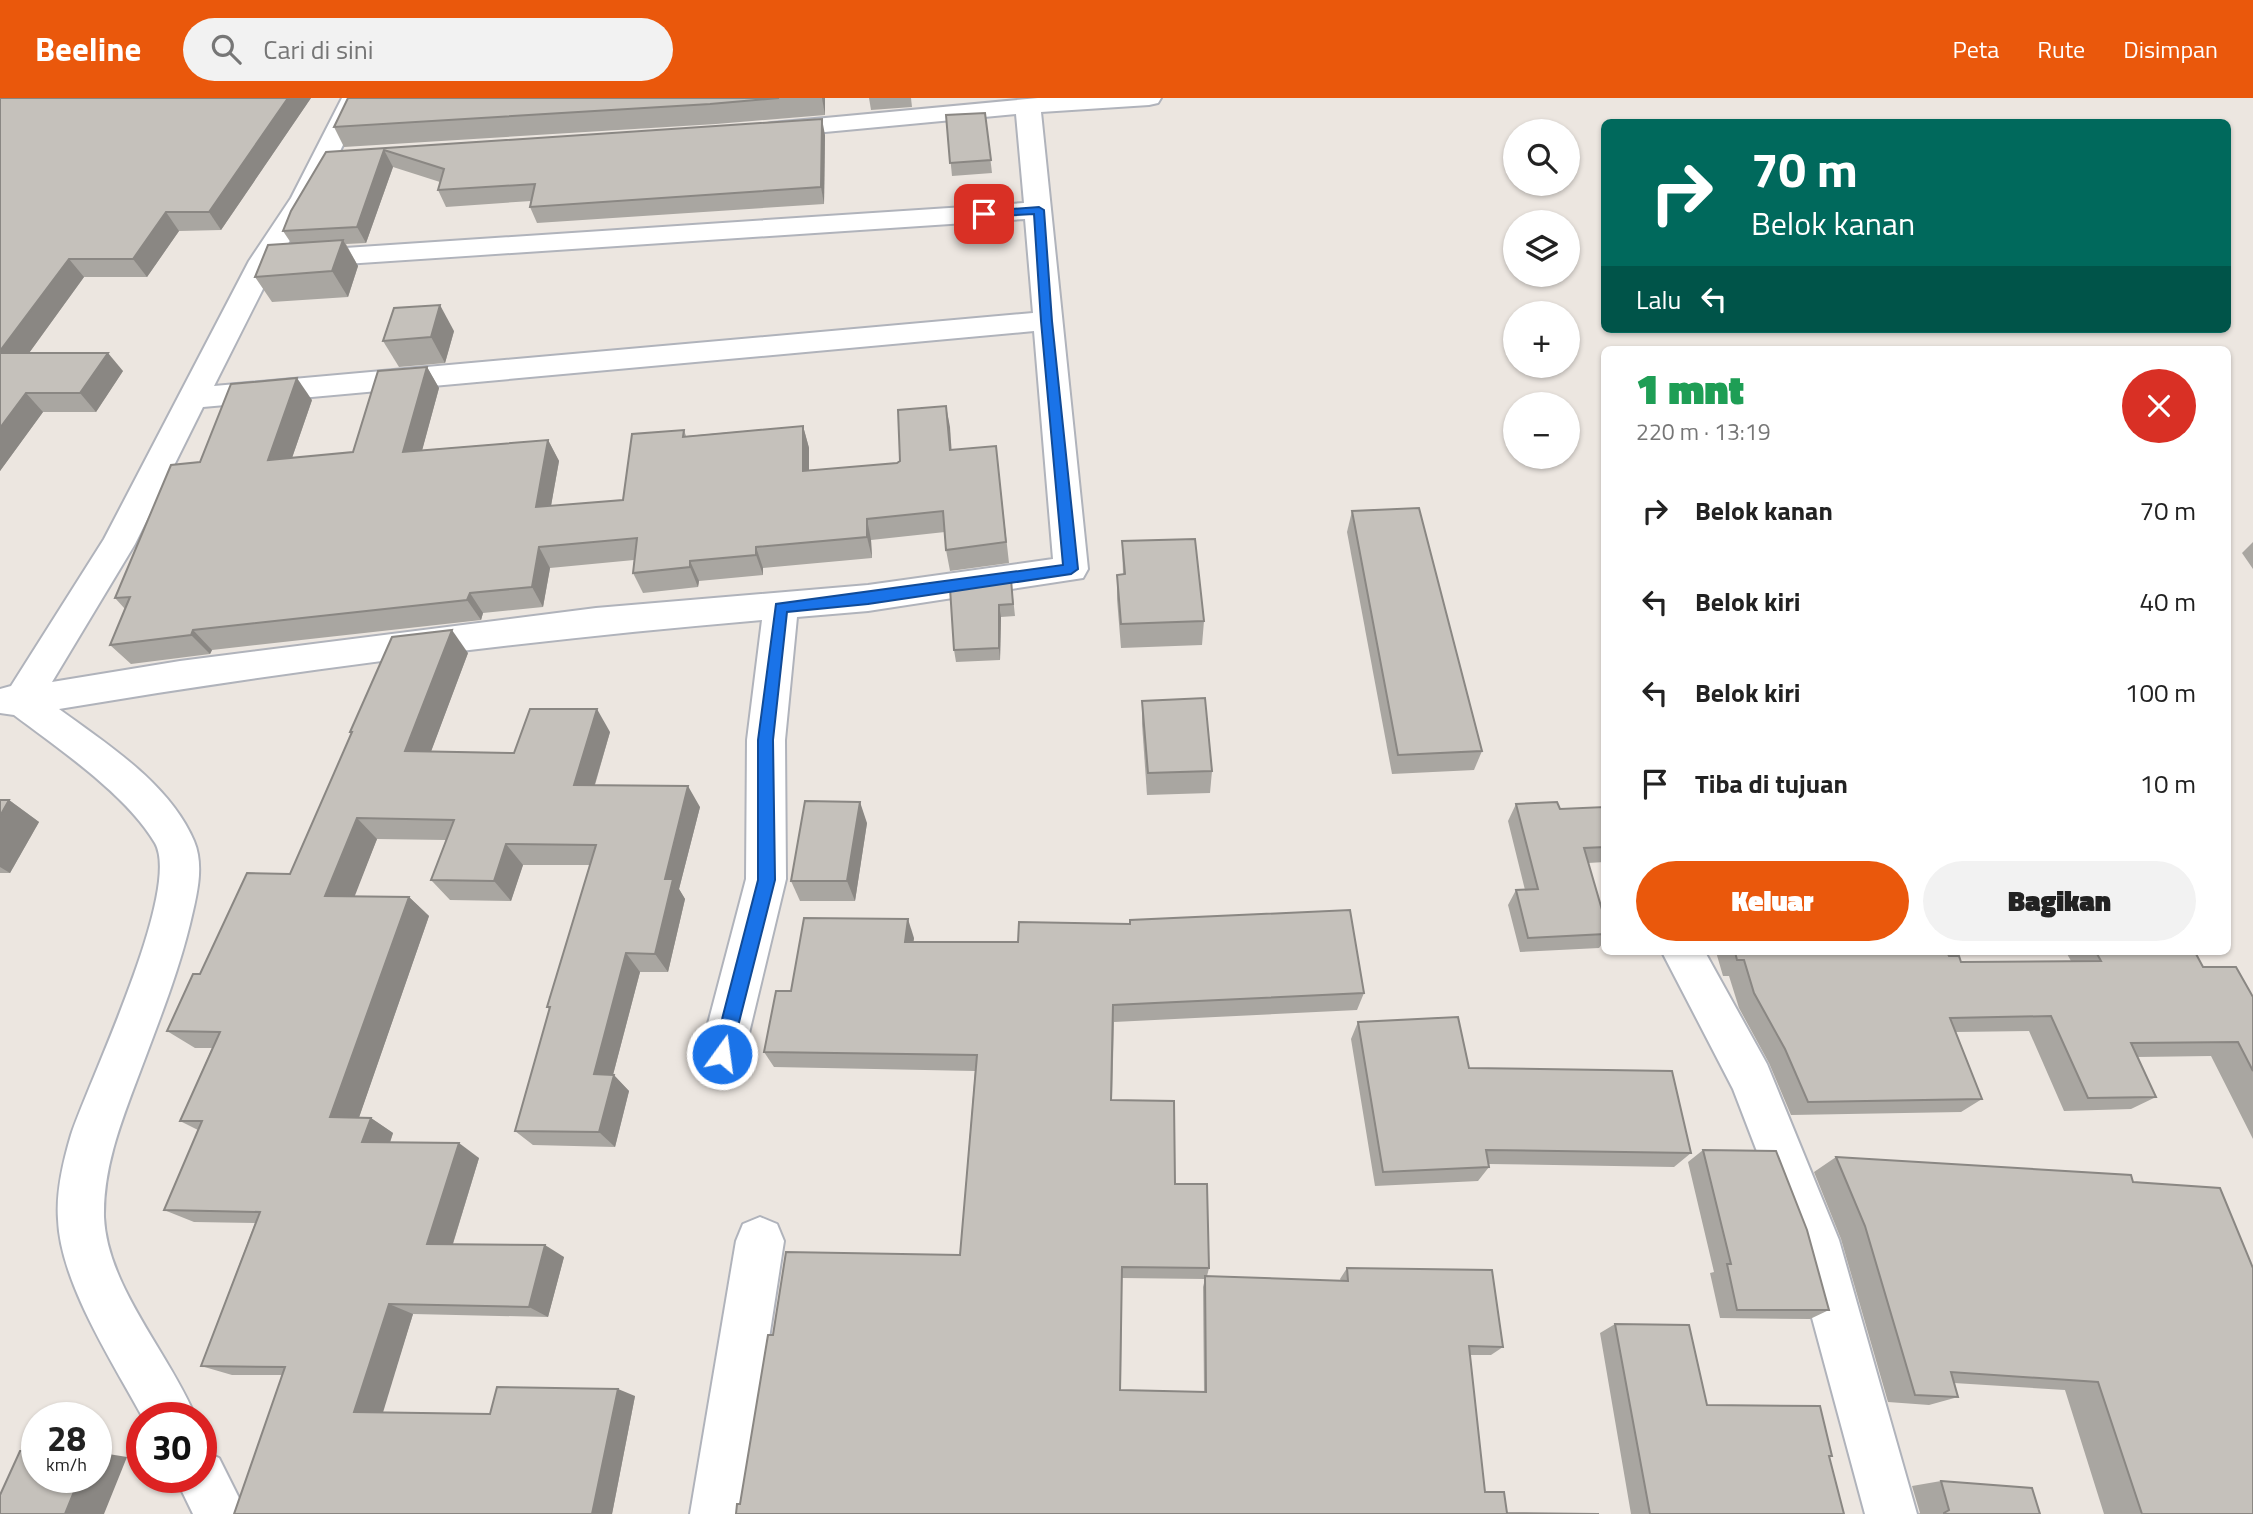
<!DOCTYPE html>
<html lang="id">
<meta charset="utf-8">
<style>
:root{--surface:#fff;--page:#f2f2f2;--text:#222;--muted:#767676;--accent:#ea580c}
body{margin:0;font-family:"Titillium Web",sans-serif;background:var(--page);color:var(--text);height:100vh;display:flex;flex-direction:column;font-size:26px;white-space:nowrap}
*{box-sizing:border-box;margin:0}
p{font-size:23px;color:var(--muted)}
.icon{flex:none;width:38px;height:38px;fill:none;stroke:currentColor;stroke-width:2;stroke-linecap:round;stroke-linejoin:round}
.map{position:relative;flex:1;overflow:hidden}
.details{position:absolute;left:1601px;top:248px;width:630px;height:609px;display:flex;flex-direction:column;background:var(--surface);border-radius:10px;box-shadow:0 2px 5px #0004}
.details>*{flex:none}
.top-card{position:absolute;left:1601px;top:21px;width:630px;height:214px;border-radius:10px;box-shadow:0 2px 5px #0004;background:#00695c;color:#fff;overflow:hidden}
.controls{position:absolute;left:1503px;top:21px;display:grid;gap:14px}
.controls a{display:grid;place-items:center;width:77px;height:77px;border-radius:50%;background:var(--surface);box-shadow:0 2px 5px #0004;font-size:35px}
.speed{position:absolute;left:21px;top:1304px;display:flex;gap:14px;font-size:35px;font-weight:700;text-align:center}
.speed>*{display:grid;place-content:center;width:91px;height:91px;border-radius:50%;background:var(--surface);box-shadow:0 2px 5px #0004;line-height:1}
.speed small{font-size:18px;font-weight:400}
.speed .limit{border:10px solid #d22;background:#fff;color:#111}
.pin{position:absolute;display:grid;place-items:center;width:60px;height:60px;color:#fff;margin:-30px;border-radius:14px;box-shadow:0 4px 10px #0006}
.me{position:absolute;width:77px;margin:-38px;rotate:14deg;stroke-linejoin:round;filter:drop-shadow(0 0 5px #0008)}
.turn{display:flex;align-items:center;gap:24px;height:147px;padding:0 35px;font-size:32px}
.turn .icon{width:91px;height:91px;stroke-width:2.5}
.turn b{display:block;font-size:49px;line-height:60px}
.then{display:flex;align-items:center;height:66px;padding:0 35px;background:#0003;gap:14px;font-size:26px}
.round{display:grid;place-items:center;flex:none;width:74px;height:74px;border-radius:37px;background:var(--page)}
.summary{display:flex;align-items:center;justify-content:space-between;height:119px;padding:0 35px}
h1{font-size:42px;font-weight:800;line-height:52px;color:#1e9e55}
.action{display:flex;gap:14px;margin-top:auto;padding:14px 35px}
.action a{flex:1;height:80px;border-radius:42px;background:var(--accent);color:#fff;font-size:28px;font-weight:800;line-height:80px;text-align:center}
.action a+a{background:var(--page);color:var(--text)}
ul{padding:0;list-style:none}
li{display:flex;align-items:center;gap:21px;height:91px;padding:0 35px}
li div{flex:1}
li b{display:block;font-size:26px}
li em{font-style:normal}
header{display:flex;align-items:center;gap:42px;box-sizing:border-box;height:98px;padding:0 35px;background:var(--accent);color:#fff}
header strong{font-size:33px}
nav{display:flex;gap:38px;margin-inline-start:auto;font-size:24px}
.search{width:490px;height:63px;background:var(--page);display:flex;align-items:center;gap:18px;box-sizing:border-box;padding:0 24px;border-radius:38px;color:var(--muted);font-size:26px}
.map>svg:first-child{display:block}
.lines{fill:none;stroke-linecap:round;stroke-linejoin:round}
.minor-casing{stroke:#b0b3bb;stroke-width:4}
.minor{fill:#fff;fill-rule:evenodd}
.wall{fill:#a9a6a1;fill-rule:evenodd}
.shaded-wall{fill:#8a8783}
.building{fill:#c5c1bb;stroke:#8a8783;stroke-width:2}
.route{fill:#1a73e8;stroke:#114b97;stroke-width:2}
</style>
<header>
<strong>Beeline</strong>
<div class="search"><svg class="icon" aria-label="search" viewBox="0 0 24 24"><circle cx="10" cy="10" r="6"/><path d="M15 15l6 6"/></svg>Cari di sini</div>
<nav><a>Peta</a><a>Rute</a><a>Disimpan</a></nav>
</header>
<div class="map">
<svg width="2253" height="1416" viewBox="0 0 2253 1416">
<rect width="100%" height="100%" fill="#ece6e0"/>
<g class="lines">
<defs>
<g id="minor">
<path d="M 342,0 L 366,0 L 317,100 L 277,163 L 214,288 L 1033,215 L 1025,121 L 300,169 L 290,167 L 286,161 L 290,155 L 300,153 L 1024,105 L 1016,16 L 772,39 L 763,37 L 760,32 L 763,27 L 772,25 L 1038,0 L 1161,0 L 1158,5 L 1149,7 L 1041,14 L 1088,471 L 1083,480 L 868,513 L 797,519 L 785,642 L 786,781 L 744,956 L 737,971 L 722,977 L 707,971 L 700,956 L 746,781 L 747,642 L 762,522 C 527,542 292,572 59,611 C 107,646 170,686 194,743 C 205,769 196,800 190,826 C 178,875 159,923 141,971 C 123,1019 103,1067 104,1119 C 107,1189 170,1256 196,1320 L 143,1320 C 113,1265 60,1184 58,1121 C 56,1093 63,1064 71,1037 C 89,982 182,792 155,745 C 127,697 58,650 14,617 L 0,615 L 0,591 L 11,588 L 104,441 L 249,163 L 291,100 ZM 1034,233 L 1053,461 L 868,487 L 596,510 L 180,563 L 52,584 L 135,446 L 203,309 Z"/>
<polygon points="1662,854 1705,854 1767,966 1839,1142 1917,1416 1865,1416 1791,1142 1733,991"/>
<polygon points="760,1119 777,1126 784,1143 742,1416 690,1416 736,1143 743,1126"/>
<polygon points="201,1352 219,1360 247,1416 193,1416 175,1379 201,1379"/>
</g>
</defs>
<use href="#minor" class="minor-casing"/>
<use href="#minor" class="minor"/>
</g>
<g class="wall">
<polygon points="0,0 311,0 221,132 179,133 147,179 84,179 29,255 123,273 96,314 43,314 0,373"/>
<polygon points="348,0 825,0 825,17 716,26 344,49 334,29"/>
<polygon points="869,0 911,0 912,9 871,12"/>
<polygon points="985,15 992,75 952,78 946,17"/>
<polygon points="825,37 824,106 537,125 530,109 531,103 446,109 438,92 440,84 393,69 366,145 346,146 358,168 348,199 272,204 255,179 291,145 283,133 326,54"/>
<polygon points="454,233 445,265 399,269 383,243"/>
<polygon points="427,269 439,290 422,352 548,342 559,363 551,408 623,402 684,332 686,338 803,328 809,350 809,373 897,365 900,363 946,308 951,352 996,348 1009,465 950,473 946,452 945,434 871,442 872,460 763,470 763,477 699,483 698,489 643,495 633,475 634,462 550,470 543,509 483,515 481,522 212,552 210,556 131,566 110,547 125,511 115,500 200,364 312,302 292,360 353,354"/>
<polygon points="1352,413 1482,653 1474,672 1392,676 1347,434"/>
<polygon points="1122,443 1204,523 1202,547 1121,550 1117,501 1117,477 1123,476"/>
<polygon points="2253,444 2253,471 2242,455"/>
<polygon points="1011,481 1015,518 1001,519 1000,562 956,564 954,552"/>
<polygon points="468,555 431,653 514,655 610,634 595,687 700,709 679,791 685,801 668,874 640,874 613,977 629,993 615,1049 533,1047 515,1033 550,912 547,909 590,767 523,767 511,803 450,802 431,782 446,742 377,741 354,798 409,799 429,818 359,1019 371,1020 393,1035 390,1045 479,1060 453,1146 564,1159 548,1219 413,1216 382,1314 490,1316 635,1298 612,1416 282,1277 232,1277 201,1268 255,1125 194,1124 164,1112 198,1032 180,1023 212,950 195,950 167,933 200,876 290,776 352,637 350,634"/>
<polygon points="1142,603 1212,673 1210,695 1147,697 1142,626"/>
<polygon points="0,702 9,702 39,724 10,775 0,775"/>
<polygon points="1516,706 1560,711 1605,709 1605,764 1588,765 1605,822 1605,842 1599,850 1520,854 1508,807 1516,792 1525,792 1508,723"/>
<polygon points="867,725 855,803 800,803 791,783"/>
<path d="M 914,840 L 913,844 L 1364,895 L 1357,912 L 1114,924 L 1112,1002 L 1175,1086 L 1209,1170 L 1207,1178 L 1341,1183 L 1340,1181 L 1347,1170 L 1503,1249 L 1491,1257 L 1470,1257 L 740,1406 L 773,1237 L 960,1157 L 975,973 L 774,969 L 764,954 L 791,893 ZM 1122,1180 L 1205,1181 L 1203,1189 L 1204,1294 L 1121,1292 Z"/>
<polygon points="1716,854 1947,854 1949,858 1961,864 2071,863 2066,854 2195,854 2203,869 2253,899 2253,1041 2211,958 2137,959 2156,999 2131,1011 2064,1013 2029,933 1956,934 1982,1001 1961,1014 1791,1017 1769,965 1739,910 1729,878 1723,878"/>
<polygon points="1358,924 1469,970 1691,1055 1674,1069 1489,1066 1489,1069 1478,1083 1375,1088 1351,941"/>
<polygon points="1703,1052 1829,1212 1810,1221 1720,1220 1710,1175 1714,1174 1688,1064"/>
<polygon points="1836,1059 2133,1084 2253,1416 2104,1416 2065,1292 1954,1285 1958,1299 1929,1307 1888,1304 1841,1141 1814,1074"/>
<polygon points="1615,1226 1707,1307 1832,1358 1829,1358 1844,1416 1631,1416 1600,1235"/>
<polygon points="1941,1383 2040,1416 1918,1416 1920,1415 1912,1388"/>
</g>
<g class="shaded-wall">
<polygon points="288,0 311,0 221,132 209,114"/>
<polygon points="822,0 825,0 825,17"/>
<polygon points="822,21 825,37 824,106 821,89"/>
<polygon points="384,52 393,69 366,145 357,129"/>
<polygon points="166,114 179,133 147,179 133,161"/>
<polygon points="343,142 358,168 348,199 332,173"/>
<polygon points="69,161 84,179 16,273 0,256 0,253"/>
<polygon points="440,207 454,233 445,265 431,239"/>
<polygon points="108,255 123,273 96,314 80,295"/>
<polygon points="427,269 439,290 416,375 403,354"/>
<polygon points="297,280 312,302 284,383 268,362"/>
<polygon points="26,295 43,314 0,373 0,330"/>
<polygon points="946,308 950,329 953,373 950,352"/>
<polygon points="803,328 809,350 809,394 803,373"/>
<polygon points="548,342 559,363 547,430 536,409"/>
<polygon points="867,421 871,442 872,460 867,439"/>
<polygon points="539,449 550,470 543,509 532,489"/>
<polygon points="756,449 763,470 763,477 756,457"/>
<polygon points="690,463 699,483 698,489 690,469"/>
<polygon points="470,495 483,515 481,522 467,502"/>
<polygon points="999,507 1001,519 1000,562 999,550"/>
<polygon points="193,532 212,552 210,556 191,537"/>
<polygon points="452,532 468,555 423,675 405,653"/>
<polygon points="597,611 610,634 588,709 574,687"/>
<polygon points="688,688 700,709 679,791 685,801 668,874 655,856 665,781"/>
<polygon points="9,702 39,724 10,775 0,769 0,718"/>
<polygon points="860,704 867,725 855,803 847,783"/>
<polygon points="357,720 377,741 347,818 325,798"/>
<polygon points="506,746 523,767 511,803 494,783"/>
<polygon points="409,799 429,818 354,1034 330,1019"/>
<polygon points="908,821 914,840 911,862 905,844"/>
<polygon points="626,855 640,874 609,992 594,976"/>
<polygon points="614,977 629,993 615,1049 599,1034"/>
<polygon points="371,1020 393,1035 385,1058 362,1044"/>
<polygon points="459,1045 479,1060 449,1158 427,1146"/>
<polygon points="545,1147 564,1159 548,1219 529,1209"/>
<polygon points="389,1206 413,1216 381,1321 354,1314"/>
<polygon points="618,1291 635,1298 612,1416 592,1416"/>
<polygon points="96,1354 127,1359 104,1416 65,1416 80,1379 96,1379"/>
</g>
<g class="building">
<polygon points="0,0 288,0 209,114 166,114 133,161 69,161 0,253"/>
<polygon points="348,0 779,0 710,6 334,29"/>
<polygon points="985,15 991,62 950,65 946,17"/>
<polygon points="822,21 821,89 530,109 535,86 438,92 444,71 384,52 357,129 283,133 291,113 326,54"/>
<polygon points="343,142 332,173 255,179 268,147"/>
<polygon points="440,207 431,239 383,243 394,210"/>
<polygon points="0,255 108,255 80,295 26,295 0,330"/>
<polygon points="427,269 403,354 548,342 536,409 623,402 632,336 684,332 683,339 803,328 803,373 897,365 900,363 898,312 946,308 950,352 996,348 1006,444 946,452 943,413 867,421 867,439 756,449 756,457 690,463 690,469 633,475 637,440 539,449 532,489 470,495 467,502 193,532 191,537 110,547 130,499 115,500 171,367 200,364 231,286 297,280 268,362 353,354 378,273"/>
<polygon points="1419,410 1482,653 1398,657 1352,413"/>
<polygon points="1195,441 1204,523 1121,526 1117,477 1125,476 1122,443"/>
<polygon points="1011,481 1013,506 999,507 999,550 954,552 950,490"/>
<polygon points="452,532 405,653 514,655 530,611 597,611 574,687 688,688 665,781 673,781 655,856 626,855 594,976 614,977 599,1034 515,1033 550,909 547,909 596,747 506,746 494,783 431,782 454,722 357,720 325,798 409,799 330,1019 371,1020 362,1044 459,1045 427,1146 545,1147 529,1209 389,1206 354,1314 490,1316 497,1289 618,1291 592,1416 234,1416 285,1269 201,1268 260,1114 164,1112 202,1023 180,1023 220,934 167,933 193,876 200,876 247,775 290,776 352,634 350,634 392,539"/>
<polygon points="1205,600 1212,673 1148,675 1142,603"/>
<polygon points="0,702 9,702 0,718"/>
<polygon points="805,703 860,704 847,783 791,783"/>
<polygon points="1557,704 1560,711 1605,709 1605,749 1584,750 1605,822 1605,836 1528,840 1516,792 1538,791 1516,706"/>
<polygon points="1350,812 1364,895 1113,907 1111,1002 1174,1003 1175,1086 1207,1086 1209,1170 1122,1169 1120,1292 1206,1294 1205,1178 1348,1183 1347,1170 1492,1172 1503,1249 1469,1248 1485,1394 1504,1394 1507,1415 1599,1416 736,1416 737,1406 740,1406 768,1237 773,1237 786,1154 960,1157 977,957 764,954 776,893 791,893 804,820 908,821 905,844 1018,844 1019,824 1130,826 1130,822"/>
<polygon points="1735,854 1947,854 1949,858 1959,858 1961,864 2101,863 2096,854 2195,854 2203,869 2236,869 2253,899 2253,973 2238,944 2131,945 2156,999 2088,1000 2051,918 1950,920 1982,1001 1808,1004 1785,951 1754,895 1744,862 1737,862"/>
<polygon points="1458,919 1469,970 1672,973 1691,1055 1486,1052 1489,1069 1383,1074 1358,924"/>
<polygon points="1703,1052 1776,1053 1807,1132 1829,1212 1737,1212 1727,1166 1731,1166"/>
<polygon points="1836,1059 2131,1077 2133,1084 2220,1090 2253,1170 2253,1416 2142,1416 2098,1284 1951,1274 1958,1299 1915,1297 1865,1128"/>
<polygon points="1615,1226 1689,1227 1707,1307 1820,1308 1832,1358 1829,1358 1844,1416 1650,1416"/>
<polygon points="20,1353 37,1353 37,1379 80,1379 65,1416 0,1416 0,1397"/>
<polygon points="1941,1383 2032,1390 2040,1416 1944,1416 1944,1415 1949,1412"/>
</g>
<polygon class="route" points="1039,109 1044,112 1052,223 1078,471 1071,476 868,506 787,514 773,642 775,782 731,956 729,962 722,965 716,962 713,956 758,782 758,642 776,506 1063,467 1041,223 1034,116 984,119 978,116 984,113"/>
</svg>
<div class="controls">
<a><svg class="icon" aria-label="search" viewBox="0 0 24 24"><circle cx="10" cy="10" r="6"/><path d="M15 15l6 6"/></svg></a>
<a><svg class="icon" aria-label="layers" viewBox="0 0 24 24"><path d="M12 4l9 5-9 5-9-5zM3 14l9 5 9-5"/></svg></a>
<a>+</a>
<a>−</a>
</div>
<div class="speed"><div>28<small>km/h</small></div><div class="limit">30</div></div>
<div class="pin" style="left:984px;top:116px;background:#d93025"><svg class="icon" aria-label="arrive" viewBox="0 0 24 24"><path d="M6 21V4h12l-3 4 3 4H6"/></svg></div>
<svg class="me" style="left:722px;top:956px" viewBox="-20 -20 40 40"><circle r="17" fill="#1a73e8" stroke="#fff" stroke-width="3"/><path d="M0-11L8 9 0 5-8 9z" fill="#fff"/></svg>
<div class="top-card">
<div class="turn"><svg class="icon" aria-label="right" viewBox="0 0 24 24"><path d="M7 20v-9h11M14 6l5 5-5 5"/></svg><div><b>70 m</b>Belok kanan</div></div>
<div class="then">Lalu<svg class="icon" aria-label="left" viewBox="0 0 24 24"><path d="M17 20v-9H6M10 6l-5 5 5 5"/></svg></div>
</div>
<section class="details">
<div class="summary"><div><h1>1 mnt</h1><p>220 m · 13:19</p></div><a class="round" style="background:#d93025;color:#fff"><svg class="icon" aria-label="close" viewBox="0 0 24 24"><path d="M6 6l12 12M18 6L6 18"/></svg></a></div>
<ul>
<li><svg class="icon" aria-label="right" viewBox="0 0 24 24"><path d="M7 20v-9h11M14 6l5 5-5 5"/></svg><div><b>Belok kanan</b></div><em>70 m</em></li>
<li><svg class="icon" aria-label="left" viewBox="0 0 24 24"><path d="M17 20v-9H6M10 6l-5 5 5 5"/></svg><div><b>Belok kiri</b></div><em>40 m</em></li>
<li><svg class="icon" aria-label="left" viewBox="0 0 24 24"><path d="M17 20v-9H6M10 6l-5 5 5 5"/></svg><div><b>Belok kiri</b></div><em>100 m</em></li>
<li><svg class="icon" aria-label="arrive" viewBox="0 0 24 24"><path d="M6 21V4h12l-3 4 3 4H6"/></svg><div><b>Tiba di tujuan</b></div><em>10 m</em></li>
</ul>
<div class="action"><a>Keluar</a><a>Bagikan</a></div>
</section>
</div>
